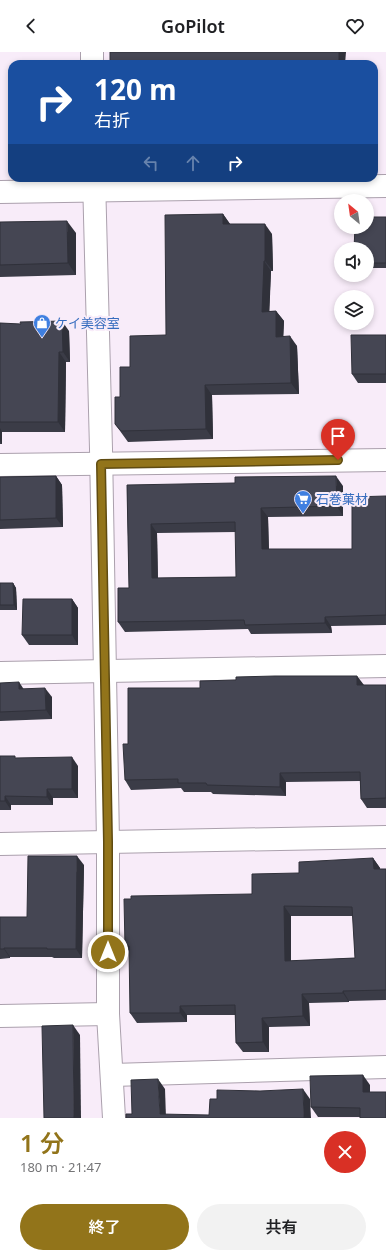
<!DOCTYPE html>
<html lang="ja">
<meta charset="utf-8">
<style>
:root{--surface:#fff;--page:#f2f2f2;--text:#202124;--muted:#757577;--accent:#92741a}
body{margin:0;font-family:"Noto Sans","Noto Sans JP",sans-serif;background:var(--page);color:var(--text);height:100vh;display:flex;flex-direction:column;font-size:15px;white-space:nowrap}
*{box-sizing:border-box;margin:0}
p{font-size:13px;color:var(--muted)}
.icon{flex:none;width:22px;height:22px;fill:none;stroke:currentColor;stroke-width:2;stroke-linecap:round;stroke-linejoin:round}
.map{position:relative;height:1066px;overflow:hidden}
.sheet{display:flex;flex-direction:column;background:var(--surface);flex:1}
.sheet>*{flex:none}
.top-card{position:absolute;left:8px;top:8px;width:370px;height:122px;border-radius:12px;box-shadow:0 2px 6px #0003;background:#1a4fa0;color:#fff;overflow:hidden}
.needle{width:26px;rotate:331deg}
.buttons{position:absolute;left:334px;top:142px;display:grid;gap:8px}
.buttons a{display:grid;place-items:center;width:40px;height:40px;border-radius:50%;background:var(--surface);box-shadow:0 2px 6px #0003;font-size:20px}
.pin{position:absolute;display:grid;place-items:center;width:34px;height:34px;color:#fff;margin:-41px -17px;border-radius:50% 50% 50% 0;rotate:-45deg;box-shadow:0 0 4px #0007}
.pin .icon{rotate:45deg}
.me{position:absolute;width:44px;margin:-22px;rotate:0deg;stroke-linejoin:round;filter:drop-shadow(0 0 3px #0008)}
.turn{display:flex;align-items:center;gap:14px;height:84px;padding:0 20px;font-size:18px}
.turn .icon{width:52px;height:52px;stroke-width:2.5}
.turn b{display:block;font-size:28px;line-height:34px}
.lanes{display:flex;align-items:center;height:38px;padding:0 20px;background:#0003;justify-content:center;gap:20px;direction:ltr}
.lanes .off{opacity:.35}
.round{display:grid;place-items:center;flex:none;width:42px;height:42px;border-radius:21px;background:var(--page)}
.head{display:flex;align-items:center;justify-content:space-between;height:68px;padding:0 20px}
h1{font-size:24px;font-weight:600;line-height:30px;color:var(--accent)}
.primary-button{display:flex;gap:8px;margin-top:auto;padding:8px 20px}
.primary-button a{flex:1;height:46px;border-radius:24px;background:var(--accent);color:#fff;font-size:16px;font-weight:600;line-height:46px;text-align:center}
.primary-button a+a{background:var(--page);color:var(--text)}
header{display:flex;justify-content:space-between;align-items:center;height:52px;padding:0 20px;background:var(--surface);font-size:18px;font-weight:600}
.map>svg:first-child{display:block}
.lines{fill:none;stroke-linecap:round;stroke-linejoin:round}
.minor-casing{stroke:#aba0ad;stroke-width:24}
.minor{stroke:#fff;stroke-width:22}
.wall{fill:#3b3c47;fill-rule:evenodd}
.shaded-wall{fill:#30313a}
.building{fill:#454653;stroke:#30313a;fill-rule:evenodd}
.route-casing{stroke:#5f4b11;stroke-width:10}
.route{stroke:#92741a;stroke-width:7}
.labels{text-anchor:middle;stroke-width:4;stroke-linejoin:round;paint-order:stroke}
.shop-label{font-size:13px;fill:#366cbe;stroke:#f8ecf9;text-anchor:start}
</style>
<header><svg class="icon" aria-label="back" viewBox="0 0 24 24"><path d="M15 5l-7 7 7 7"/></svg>GoPilot<svg class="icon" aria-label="heart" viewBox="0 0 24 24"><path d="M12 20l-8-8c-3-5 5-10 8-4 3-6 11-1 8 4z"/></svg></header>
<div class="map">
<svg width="386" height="1066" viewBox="0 0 386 1066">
<rect width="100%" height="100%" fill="#f8ecf9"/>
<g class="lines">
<defs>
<g id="minor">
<polyline points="92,0 92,12"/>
<polyline points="94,126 101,397 108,790 108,962 114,1066"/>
<polyline points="0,140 386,134"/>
<polyline points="0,413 386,408"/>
<polyline points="0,621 386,614"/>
<polyline points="0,792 386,785"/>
<polyline points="0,964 108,962"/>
<polyline points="112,1023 386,1015"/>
</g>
</defs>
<use href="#minor" class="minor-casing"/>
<use href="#minor" class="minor"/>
</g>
<g class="wall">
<polygon points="223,162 230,172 272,182 273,219 271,219 269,259 276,259 284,269 283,284 297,294 299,342 212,343 213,387 128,390 115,372 120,345 130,315 166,283"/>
<polygon points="386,165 386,216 367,216 367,197"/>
<polygon points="0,170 76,181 76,223 0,225"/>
<polygon points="0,271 69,279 70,310 66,310 65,380 2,380 2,392 0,392"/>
<polygon points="386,283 386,331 358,331 352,322"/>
<polygon points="56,424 62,433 63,475 0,477 0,425"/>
<path d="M 127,433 L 343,434 L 343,464 L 268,465 L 269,497 L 352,497 L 386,444 L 386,573 L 331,574 L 332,581 L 251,582 L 248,577 L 125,580 L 118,570 L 129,536 ZM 236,480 L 236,525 L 158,526 L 157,481 Z"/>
<polygon points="0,531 13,531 16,536 17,558 0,558"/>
<polygon points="72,547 78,556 78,593 29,593 22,583"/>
<polygon points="357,624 363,633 386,633 386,756 367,756 361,747 360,729 286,730 286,744 213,742 211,740 184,740 181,736 131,738 125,728 128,692 200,636"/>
<polygon points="0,631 52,645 52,667 0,669"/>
<polygon points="0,704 78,714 78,746 53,746 53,753 11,753 11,758 0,758"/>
<path d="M 373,806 L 380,816 L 380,817 L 386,817 L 386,948 L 349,949 L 349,950 L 309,951 L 310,974 L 269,975 L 269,1000 L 243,1000 L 236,991 L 235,963 L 187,963 L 187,970 L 137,971 L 130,961 L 130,900 L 125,894 L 252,842 L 299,821 ZM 291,864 L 353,864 L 355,906 L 291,909 Z"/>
<polygon points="84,813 82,906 54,906 52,905 10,905 10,906 0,907 0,865 27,865"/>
<polygon points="370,1033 370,1040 360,1065 318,1065 311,1055"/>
</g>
<g class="shaded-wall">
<polygon points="339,0 346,0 345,12 339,12"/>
<polygon points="223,162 230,172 223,172"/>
<polygon points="67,169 76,181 76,223 68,211"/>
<polygon points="265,172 272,182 273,219 265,209"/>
<polygon points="264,209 271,219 269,270 262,260"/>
<polygon points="276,259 284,269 283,295 276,285"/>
<polygon points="62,269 69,279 70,310 63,300"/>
<polygon points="290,284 297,294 299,342 291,331"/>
<polygon points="59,300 66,310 65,380 58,370"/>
<polygon points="205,333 212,343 213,387 206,377"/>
<polygon points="0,376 2,380 2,392 0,389"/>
<polygon points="56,424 62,433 63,475 56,466"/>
<polygon points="336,424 343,434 343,464 337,454"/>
<polygon points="261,456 268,465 269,507 262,497"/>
<polygon points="151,472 157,481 158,535 152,526"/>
<polygon points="13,531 16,536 17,558 14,553"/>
<polygon points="72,547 78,556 78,593 72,583"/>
<polygon points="325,565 331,574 332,581 325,571"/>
<polygon points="357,624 364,633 357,633"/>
<polygon points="19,630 25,639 19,637"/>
<polygon points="45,636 52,645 52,667 46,658"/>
<polygon points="72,705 78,714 78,746 72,737"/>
<polygon points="280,721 286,730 286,744 280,735"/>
<polygon points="47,737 53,746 53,753 47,745"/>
<polygon points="5,744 11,753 11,758 5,749"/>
<polygon points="77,804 84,813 82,906 76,897"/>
<polygon points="373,806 380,816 381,826 374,817"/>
<polygon points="284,854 291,864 291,919 285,909"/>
<polygon points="4,896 10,905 10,906 4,897"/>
<polygon points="343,939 349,949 349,950 343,941"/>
<polygon points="302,942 309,951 310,974 303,964"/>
<polygon points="180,954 187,963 187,970 180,961"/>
<polygon points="262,966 269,975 269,1000 263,990"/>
<polygon points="73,973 80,983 81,1066 74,1066"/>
<polygon points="363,1023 370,1033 370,1050 363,1040"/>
<polygon points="158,1027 165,1037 166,1066 160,1062"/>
<polygon points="303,1037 310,1047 311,1066 304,1066"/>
</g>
<g class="building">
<rect x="110" y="0" width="229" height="12"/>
<polygon points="223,162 223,172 265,172 265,209 264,209 262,260 276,259 276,285 290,284 291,331 205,333 206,377 121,379 115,372 115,345 120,345 120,315 130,315 130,284 166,283 165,163"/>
<polygon points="367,165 386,165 386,211 367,211 367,197 354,197 355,175 367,175"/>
<polygon points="67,169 68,211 0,213 0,170"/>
<polygon points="62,269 63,300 59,300 58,370 0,370 0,271 21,272 20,270"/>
<polygon points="351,283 386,283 386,322 352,322"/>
<polygon points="56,424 56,466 0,468 0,425"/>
<path d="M 336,424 L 337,454 L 261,456 L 262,497 L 352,497 L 352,445 L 386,444 L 386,563 L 325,565 L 325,571 L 245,573 L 244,568 L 118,570 L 118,536 L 129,536 L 127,433 L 235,431 L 235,425 ZM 235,470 L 236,525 L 152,526 L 151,472 Z"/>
<polygon points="0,531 13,531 14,553 0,553"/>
<polygon points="23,547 72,547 72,583 22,583"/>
<polygon points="275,624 357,624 357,633 386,633 386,746 361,747 360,720 280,721 280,735 207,733 206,731 178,731 178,727 125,728 123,692 128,692 128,636 200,636 200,629 236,628 236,625"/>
<polygon points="19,630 19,637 45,636 46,658 0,660 0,631"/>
<polygon points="0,704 15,704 15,706 72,705 72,737 47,737 47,745 5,744 5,749 0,749"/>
<polygon points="28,804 77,804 76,897 47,897 47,896 4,896 4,897 0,897 0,865 27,865"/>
<path d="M 373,806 L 374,817 L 386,817 L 386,938 L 343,939 L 343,941 L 302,942 L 303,964 L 262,966 L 263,990 L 236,991 L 235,953 L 180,954 L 180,961 L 130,961 L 129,894 L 125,894 L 124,847 L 131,847 L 131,844 L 252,842 L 252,822 L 299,821 L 299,810 ZM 284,854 L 352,855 L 355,906 L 285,909 Z"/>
<polygon points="73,973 74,1066 44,1066 42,974"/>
<polygon points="363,1023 363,1040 386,1040 386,1066 360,1066 360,1056 311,1055 310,1024"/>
<polygon points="158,1027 160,1062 209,1063 210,1047 217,1047 217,1038 260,1039 303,1037 304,1066 126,1066 126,1062 132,1062 131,1028"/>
</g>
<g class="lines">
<defs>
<polyline id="route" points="108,900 108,790 101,412 338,408"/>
</defs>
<use href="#route" class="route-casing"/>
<use href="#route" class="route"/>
</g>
<defs>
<symbol id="shop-pin" viewBox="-11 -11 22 30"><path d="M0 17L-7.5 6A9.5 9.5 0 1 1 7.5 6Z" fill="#3f7fe0" stroke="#f8ecf9"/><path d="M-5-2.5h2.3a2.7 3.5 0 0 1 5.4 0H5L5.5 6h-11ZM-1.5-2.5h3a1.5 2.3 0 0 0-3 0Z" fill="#fff"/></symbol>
<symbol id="supermarket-pin" viewBox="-11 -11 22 30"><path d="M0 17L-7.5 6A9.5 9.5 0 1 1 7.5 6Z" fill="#3f7fe0" stroke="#f8ecf9"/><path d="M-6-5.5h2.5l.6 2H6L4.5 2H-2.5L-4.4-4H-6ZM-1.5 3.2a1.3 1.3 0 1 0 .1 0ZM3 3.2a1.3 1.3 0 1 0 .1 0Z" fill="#fff"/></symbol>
</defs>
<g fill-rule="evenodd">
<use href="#shop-pin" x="32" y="261" width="20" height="27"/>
<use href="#supermarket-pin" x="293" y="437" width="20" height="27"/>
</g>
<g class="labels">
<g class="shop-label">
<text x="55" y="276">ケイ美容室</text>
<text x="316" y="452">石巻菓材</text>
</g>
</g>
</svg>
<div class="buttons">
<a><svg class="needle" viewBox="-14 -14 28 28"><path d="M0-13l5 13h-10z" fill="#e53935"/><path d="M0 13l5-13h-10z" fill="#757577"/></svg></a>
<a><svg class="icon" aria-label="sound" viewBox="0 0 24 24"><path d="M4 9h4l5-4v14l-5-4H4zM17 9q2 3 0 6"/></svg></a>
<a><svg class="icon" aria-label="layers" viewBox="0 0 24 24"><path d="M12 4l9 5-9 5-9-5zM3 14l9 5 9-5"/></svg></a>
</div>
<div class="pin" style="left:338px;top:408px;background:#d93025"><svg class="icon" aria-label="arrive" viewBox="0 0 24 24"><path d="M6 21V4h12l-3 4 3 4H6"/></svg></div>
<svg class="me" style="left:108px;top:900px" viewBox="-20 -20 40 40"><circle r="17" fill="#92741a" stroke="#fff" stroke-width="3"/><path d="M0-11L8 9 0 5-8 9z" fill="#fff"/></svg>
<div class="top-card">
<div class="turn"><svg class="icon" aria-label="right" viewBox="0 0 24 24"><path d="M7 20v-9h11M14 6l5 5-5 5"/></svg><div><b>120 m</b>右折</div></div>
<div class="lanes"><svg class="icon off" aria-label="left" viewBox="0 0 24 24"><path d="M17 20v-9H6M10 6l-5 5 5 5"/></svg><svg class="icon off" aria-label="ahead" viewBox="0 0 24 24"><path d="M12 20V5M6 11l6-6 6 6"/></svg><svg class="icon" aria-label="right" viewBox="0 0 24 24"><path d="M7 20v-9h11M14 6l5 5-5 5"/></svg></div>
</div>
</div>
<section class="sheet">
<div class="head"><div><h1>1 分</h1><p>180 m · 21:47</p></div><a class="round" style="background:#d93025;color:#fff"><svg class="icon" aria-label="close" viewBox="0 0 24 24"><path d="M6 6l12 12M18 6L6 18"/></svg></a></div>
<div class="primary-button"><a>終了</a><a>共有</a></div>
</section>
